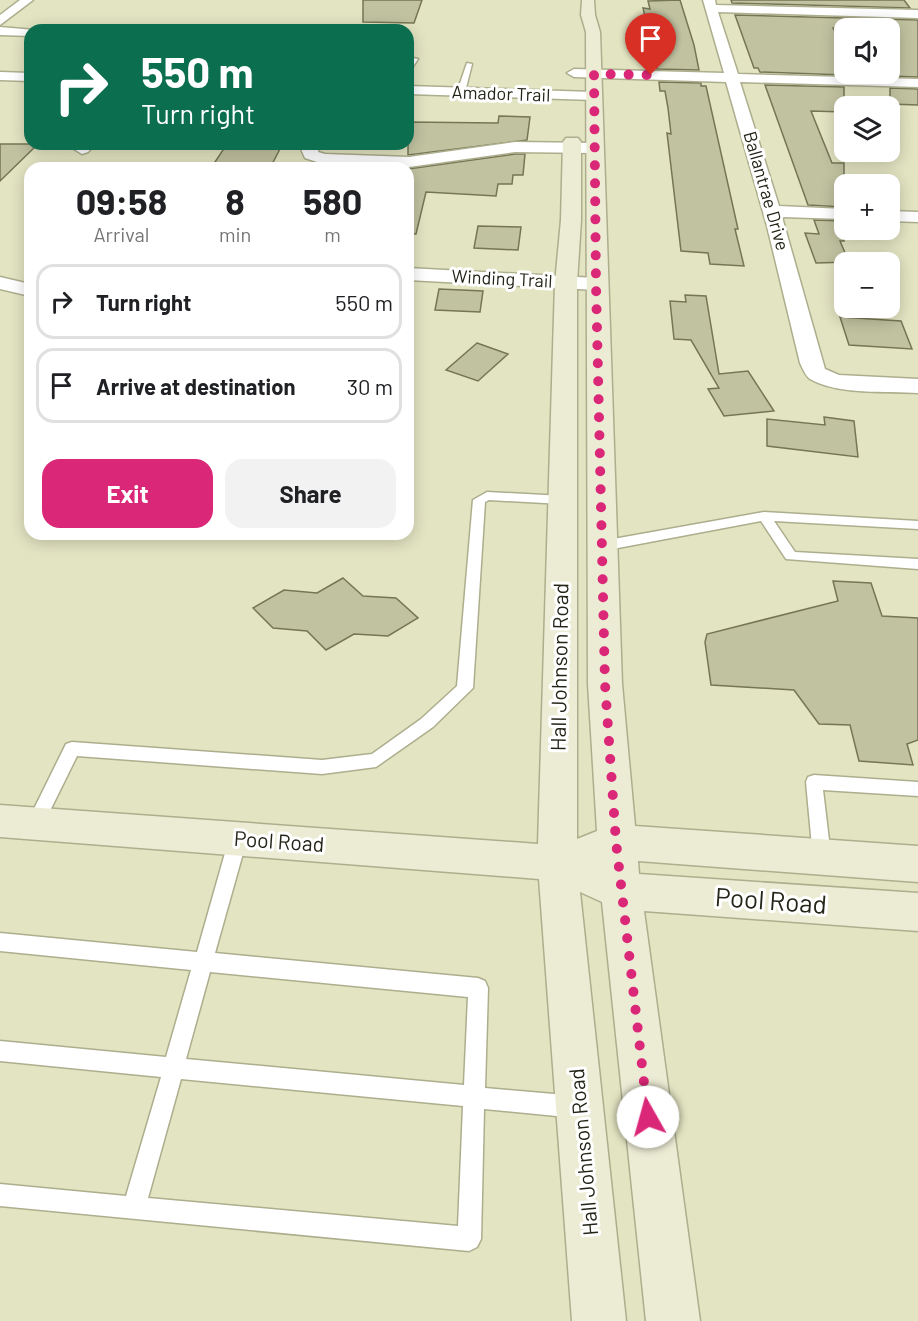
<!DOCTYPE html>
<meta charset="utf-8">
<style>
:root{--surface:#fff;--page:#f2f2f2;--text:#202124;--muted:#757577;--line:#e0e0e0;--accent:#db2777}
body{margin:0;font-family:Barlow,sans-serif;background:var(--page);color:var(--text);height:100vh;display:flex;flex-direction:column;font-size:22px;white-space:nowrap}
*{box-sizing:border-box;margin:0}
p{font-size:20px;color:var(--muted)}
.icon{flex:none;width:33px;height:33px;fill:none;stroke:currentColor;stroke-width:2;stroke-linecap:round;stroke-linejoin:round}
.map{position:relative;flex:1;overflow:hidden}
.sheet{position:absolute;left:24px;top:162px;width:390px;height:378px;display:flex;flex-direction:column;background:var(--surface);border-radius:18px;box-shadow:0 3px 15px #0003}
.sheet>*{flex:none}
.top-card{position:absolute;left:24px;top:24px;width:390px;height:126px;border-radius:18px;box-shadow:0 3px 15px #0003;background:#0b6e4f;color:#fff;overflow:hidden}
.fabs{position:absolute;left:834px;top:18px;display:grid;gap:12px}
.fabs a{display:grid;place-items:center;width:66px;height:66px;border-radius:12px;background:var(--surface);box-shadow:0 3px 15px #0003;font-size:30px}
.pin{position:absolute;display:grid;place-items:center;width:51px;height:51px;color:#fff;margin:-62px -26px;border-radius:50% 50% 50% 0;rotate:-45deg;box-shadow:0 0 6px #0007}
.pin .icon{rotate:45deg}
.me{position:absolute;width:66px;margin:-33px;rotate:353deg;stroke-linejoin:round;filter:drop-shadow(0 0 4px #0008)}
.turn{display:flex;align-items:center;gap:21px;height:126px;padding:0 18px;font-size:27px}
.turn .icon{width:78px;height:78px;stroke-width:2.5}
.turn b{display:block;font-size:42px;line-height:51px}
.eta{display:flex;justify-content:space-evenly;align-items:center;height:102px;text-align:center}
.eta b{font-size:36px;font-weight:700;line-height:42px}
.button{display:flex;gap:12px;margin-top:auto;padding:12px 18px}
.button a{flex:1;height:69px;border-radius:18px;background:var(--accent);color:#fff;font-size:24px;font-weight:700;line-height:69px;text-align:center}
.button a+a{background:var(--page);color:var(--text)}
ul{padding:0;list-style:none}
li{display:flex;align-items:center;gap:18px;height:75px;margin:0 12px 9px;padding:0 6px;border:3px solid var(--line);border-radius:18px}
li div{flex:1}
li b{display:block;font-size:22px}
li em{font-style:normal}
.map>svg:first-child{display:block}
.building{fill:#c1c2a0;stroke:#767657;stroke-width:1.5}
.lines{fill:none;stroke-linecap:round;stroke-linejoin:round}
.service-casing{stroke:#adae8d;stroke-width:3}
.minor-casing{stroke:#adae8d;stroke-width:3}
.secondary-casing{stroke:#adae8d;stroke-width:3}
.service{fill:#fff;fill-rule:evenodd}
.minor{fill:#fff;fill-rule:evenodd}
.secondary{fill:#ececd5;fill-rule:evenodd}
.route{stroke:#db2777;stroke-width:10;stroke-dasharray:0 18}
.labels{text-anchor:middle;stroke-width:6;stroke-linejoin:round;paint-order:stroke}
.far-street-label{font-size:18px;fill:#242418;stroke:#fff}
.street-label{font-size:21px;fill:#242418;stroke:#fff}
.near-street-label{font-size:26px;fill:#242418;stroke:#fff}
</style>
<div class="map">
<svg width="918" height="1321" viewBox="0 0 918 1321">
<rect width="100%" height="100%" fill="#e3e4c2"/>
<g class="building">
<polygon points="363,0 422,0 414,23 363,22"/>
<polygon points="680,0 694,45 699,70 657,69 643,8 650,9 648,1"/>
<polygon points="731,0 904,0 910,8 732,3"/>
<polygon points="735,15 918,20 918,77 890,76 890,28 833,28 844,49 844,75 760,72 758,68 754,68"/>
<polygon points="659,82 701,83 701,86 706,86 738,229 735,229 744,266 710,264 708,253 681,251 667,133 671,134 668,108 665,91 660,91"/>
<polygon points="765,85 844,87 844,112 811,111 832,163 844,163 844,207 808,205"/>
<polygon points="890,88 918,89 918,105 890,104"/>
<polygon points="499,116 530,117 527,140 408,155 408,122 498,123"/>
<polygon points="0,144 38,144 0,181"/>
<polygon points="227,144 260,144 282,145 270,168 211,168"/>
<polygon points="515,154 525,154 523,175 513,175 512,184 498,184 496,196 426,192 416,234 408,234 408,169"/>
<polygon points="814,220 844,221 844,241 840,241 849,262 816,263 805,233 819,234"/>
<polygon points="478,226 521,227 518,250 474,248"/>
<polygon points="439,289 483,291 480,312 435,310"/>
<polygon points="685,295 706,296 719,374 748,371 774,411 724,416 708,389 719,388 691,340 674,339 670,301 686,302"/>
<polygon points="840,317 901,321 912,349 849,345"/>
<polygon points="477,343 508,354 478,381 446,370"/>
<polygon points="824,417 854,421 858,457 767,446 767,419 825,425"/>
<polygon points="343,578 363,596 396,598 418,618 388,636 354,634 326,650 307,631 273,628 253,608 284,590 317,593"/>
<polygon points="833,581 871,583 882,616 918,618 918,740 907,744 913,765 859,761 850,725 819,724 794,690 711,685 705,642 707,634 838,601"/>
</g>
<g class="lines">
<defs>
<g id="service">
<polygon points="413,58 418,59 408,74 408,66"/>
<polygon points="467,63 472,64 465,92 461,94 457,92"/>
<polygon points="487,492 563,496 569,500 563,504 489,500 485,502 473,688 433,727 376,767 322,774 77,756 41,829 35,832 29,829 26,824 29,819 66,744 72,742 322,760 372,754 421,719 457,686 473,500"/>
<polygon points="764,512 918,521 918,529 774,521 795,552 918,559 918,569 786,559 761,521 602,551 595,546 602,541"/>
<polygon points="814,775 918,782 918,796 823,790 831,857 828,863 822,865 816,863 813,857 806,782 808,777"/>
<path d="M 238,831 L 244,834 L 247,839 L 215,953 L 478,978 L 485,981 L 488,988 L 485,1088 L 577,1096 L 585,1099 L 588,1107 L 585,1115 L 577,1118 L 484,1109 L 481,1239 L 477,1247 L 469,1251 L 0,1206 L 0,1184 L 126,1196 L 161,1077 L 0,1061 L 0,1041 L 166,1057 L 191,970 L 0,951 L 0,933 L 197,952 L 229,839 L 232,834 ZM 210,972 L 468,997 L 464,1085 L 186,1059 ZM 181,1079 L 463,1106 L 458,1226 L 148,1198 Z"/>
</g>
<g id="minor">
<polygon points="20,0 33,0 0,25 0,15"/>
<path d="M 703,0 L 715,0 L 716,5 L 918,10 L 918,18 L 718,12 L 738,74 L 918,79 L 918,87 L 740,82 L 779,206 L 844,209 L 844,219 L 782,217 L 825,369 L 839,375 L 918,379 L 918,393 C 887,391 837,395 810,379 C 805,375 803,369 800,363 L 767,226 L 726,82 L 574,77 L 567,73 L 574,69 L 724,73 Z"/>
<polygon points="0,27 35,30 30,30 30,36 0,35"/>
<polygon points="0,72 30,73 30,81 0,80"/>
<polygon points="408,86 594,92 601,96 594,100 408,94"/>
<polygon points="515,142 594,143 602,148 594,153 515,152 409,167 323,164 305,158 301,149 304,144 320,144 318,152 325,154 409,157"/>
<polygon points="78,144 95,144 88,152 82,154 74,149"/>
<polygon points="890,211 918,212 918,222 890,221"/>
<polygon points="408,268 596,278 603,280 606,284 603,288 596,290 408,280"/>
<polygon points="0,277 30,284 30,296 0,289"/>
</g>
<polygon id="secondary" points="582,0 594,0 595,15 600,32 622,684 635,826 918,846 918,882 638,861 639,874 918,893 918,931 644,911 700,1321 646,1321 602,902 580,892 626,1321 572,1321 539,879 0,837 0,805 538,844 555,283 561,220 563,142 566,138 578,138 581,142 581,220 577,283 577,839 597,831 588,684 586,32 581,15"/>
</defs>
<use href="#service" class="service-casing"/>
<use href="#minor" class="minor-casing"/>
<use href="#secondary" class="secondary-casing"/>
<use href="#service" class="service"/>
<use href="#minor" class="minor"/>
<use href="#secondary" class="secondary"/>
</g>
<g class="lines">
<polyline class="route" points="648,1117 616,842 605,684 596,284 594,74 651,75"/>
</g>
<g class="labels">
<g class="far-street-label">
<text transform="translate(501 94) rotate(2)" y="6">Amador Trail</text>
<text transform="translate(766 191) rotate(74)" y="6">Ballantrae Drive</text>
<text transform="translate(502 279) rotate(3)" y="6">Winding Trail</text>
</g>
<g class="street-label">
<text transform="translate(560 667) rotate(-89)" y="7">Hall Johnson Road</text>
<text transform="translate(279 842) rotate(4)" y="7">Pool Road</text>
<text transform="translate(584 1152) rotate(-95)" y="7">Hall Johnson Road</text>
</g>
<g class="near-street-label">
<text transform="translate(771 901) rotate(4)" y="9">Pool Road</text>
</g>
</g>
</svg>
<div class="fabs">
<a><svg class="icon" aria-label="sound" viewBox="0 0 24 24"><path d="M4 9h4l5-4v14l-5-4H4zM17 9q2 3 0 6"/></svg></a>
<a><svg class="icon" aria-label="layers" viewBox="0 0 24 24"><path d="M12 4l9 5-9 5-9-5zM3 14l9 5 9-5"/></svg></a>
<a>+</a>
<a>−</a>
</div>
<div class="pin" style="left:651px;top:75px;background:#d93025"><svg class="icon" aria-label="arrive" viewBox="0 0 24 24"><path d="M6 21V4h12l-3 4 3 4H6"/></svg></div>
<svg class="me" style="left:648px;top:1117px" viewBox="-20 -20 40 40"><circle r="19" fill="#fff"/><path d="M0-13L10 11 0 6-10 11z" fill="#db2777"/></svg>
<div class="top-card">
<div class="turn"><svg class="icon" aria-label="right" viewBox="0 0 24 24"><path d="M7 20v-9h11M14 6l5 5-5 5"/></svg><div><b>550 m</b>Turn right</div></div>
</div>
<section class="sheet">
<div class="eta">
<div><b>09:58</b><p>Arrival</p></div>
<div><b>8</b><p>min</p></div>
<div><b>580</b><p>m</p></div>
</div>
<ul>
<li><svg class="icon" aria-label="right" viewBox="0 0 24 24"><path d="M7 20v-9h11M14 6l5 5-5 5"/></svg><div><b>Turn right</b></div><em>550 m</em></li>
<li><svg class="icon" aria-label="arrive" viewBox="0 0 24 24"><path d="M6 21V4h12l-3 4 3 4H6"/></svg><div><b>Arrive at destination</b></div><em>30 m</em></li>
</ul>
<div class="button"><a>Exit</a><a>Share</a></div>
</section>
</div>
